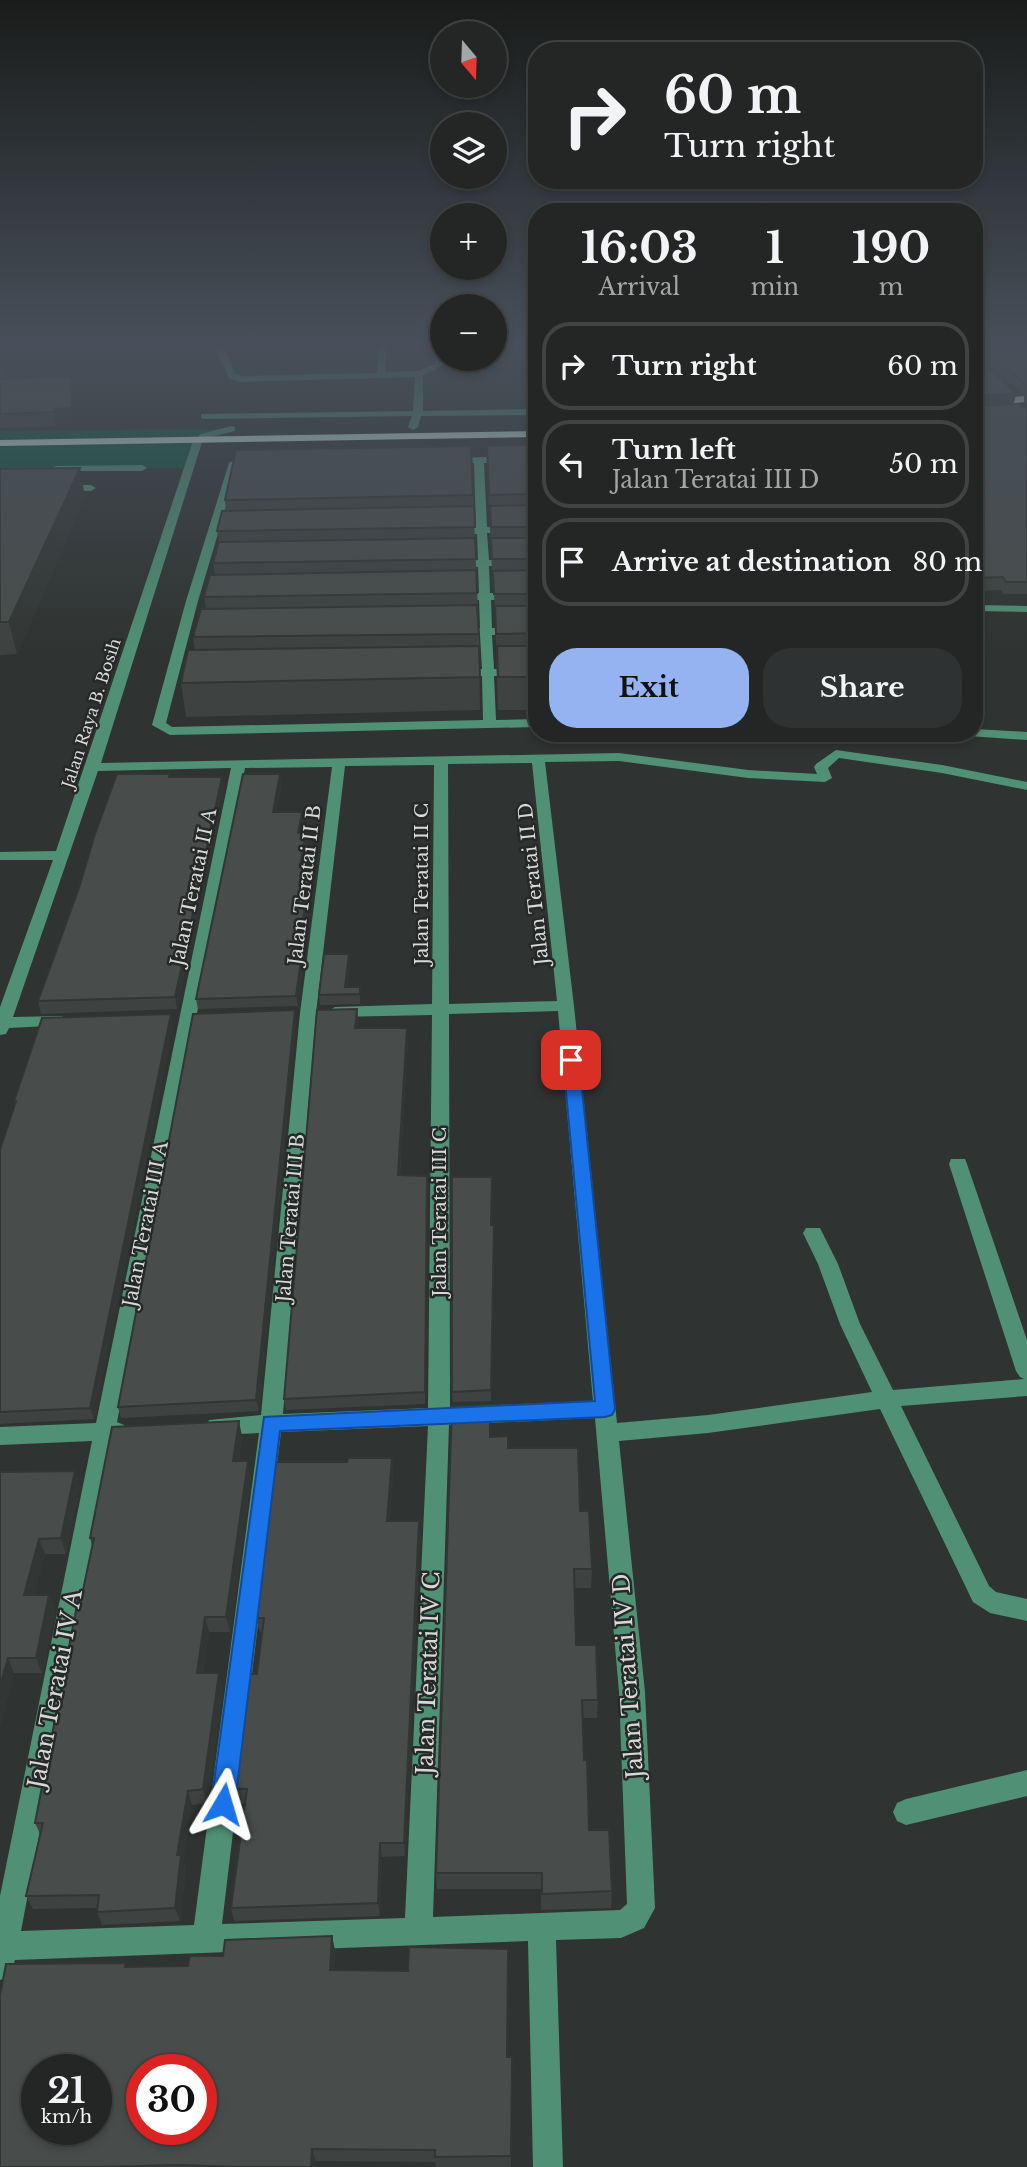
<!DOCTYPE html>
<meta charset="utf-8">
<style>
:root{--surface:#232625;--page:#2f3232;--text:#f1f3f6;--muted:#a3a5a7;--line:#404342;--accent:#95b2f1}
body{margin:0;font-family:"Libre Baskerville",serif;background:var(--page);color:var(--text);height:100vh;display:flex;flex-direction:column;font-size:26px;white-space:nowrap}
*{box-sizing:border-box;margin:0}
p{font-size:23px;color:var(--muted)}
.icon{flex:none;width:38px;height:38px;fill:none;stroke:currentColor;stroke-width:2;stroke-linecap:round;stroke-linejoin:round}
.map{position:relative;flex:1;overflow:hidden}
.details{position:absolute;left:528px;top:203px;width:455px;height:539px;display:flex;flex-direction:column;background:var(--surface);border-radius:28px;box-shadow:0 4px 10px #0003,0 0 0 2px var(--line)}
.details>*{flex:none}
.hud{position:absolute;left:528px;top:42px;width:455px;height:147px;border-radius:28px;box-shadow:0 4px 10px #0003,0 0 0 2px var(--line);background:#232625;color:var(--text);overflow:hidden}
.needle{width:46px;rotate:161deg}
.tools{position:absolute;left:430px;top:21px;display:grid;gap:14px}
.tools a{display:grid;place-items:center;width:77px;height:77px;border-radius:50%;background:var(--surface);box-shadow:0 4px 10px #0003,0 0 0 2px var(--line);font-size:35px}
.speed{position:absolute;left:21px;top:2054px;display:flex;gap:14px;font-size:35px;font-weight:700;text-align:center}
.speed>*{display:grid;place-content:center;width:91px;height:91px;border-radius:50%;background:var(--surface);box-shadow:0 4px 10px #0003,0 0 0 2px var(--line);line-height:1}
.speed small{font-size:18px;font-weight:400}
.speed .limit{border:10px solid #d22;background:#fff;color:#111}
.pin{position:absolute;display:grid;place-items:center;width:60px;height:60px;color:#fff;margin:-30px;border-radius:14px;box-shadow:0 4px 10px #0006}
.me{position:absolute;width:77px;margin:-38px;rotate:7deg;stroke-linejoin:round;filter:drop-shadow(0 0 5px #0008)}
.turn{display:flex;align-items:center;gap:24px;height:147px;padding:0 21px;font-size:32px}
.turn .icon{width:91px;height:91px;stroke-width:2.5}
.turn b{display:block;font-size:49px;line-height:60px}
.eta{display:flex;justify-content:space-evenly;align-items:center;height:119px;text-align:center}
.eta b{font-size:42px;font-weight:700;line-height:49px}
.action{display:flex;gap:14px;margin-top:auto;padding:14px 21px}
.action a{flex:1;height:80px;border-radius:28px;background:var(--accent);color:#111;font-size:28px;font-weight:700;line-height:80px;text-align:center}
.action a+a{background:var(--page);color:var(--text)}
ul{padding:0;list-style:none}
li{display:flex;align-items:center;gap:21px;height:88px;margin:0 14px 10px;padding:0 7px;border:4px solid var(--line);border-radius:28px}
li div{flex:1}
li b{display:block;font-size:26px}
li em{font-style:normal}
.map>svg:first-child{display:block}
.green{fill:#0c563d}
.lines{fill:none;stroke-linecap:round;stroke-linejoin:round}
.minor{fill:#509175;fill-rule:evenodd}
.highway{fill:#dbf8ea;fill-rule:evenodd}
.wall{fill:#3e4240}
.shaded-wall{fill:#323634}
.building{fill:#484d4b;stroke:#323634;stroke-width:2;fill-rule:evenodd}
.route{fill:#1a73e8;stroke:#114b97;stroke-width:2}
.labels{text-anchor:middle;stroke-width:5;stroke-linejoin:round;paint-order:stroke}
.far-street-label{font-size:16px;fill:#d6d9d7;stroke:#262928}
.street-label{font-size:19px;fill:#d6d9d7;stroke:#262928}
.near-street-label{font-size:23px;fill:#d6d9d7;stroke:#262928}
</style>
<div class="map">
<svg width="1027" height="2167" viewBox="0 0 1027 2167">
<rect width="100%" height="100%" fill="#2f3331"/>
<polygon class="green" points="232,429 204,436 189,468 0,470 0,431"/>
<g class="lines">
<g class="minor">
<polygon points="215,347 223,347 236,374 241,376 377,373 378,347 386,347 385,372 418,371 435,364 437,347 443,347 443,365 423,375 423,411 532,409 537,412 532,415 421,416 418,427 413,430 408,427 412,416 204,419 201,418 201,414 413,411 415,377 240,382 229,378"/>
<path d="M 232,426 L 235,427 L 235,431 L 207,438 L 202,442 L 101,763 L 619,753 L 748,770 L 817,774 L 814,767 L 816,764 L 836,750 L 942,765 L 1027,782 L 1027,790 L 942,773 L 839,758 L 828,768 L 832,778 L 825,782 L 748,778 L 619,761 L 545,762 L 574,1006 L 617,1423 L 708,1415 L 872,1392 L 840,1324 L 818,1264 L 803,1233 L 806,1228 L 820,1228 L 838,1264 L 860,1324 L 893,1390 L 1024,1379 L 1020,1377 L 1016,1371 L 949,1164 L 951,1159 L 965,1159 L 967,1164 L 1027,1340 L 1027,1396 L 901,1406 L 989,1586 L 996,1592 L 1027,1599 L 1027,1621 L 990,1613 L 973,1602 L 880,1409 L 708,1433 L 619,1441 L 645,1692 L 655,1908 L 644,1928 L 621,1938 L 556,1940 L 563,2167 L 533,2167 L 528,1941 L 15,1960 L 10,1976 L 0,1980 L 0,1896 L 92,1441 L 0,1445 L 0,1427 L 96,1423 L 231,768 L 98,771 L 13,1017 L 62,1016 L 70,1021 L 68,1025 L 9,1028 L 6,1034 L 0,1035 L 0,1007 L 53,860 L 0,860 L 0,852 L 56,851 L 193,441 L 201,434 ZM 532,763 L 557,1001 L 449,1004 L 448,764 ZM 434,765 L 432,1004 L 335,1007 L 327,1012 L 335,1017 L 432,1015 L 428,1408 L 283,1414 L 316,1013 L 345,766 ZM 332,767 L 300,1013 L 261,1415 L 209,1420 L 206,1426 L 209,1432 L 217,1435 L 259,1433 L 194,1925 L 21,1931 L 114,1440 L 124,1437 L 127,1431 L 124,1425 L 117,1422 L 245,768 ZM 558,1011 L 593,1401 L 450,1407 L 449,1014 ZM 595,1418 L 619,1692 L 627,1904 L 620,1910 L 433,1917 L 449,1425 ZM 428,1426 L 405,1918 L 222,1924 L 281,1432 Z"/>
<polygon points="537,456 537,462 484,463 487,527 537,526 537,532 487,533 489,560 537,559 537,565 489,566 490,593 537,592 537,598 491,600 492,628 537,628 537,635 492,635 494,669 537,668 537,676 494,676 496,720 537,719 537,727 170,735 152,725 186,601 229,463 234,460 248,463 238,466 198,601 166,723 172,727 483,720 482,676 457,677 451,673 457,669 482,669 480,635 457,636 451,632 457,628 480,628 479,600 453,600 447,597 453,594 479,593 478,567 453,567 447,564 453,561 478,560 477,534 453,534 448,531 453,528 476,527 474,463 449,464 444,461 449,458"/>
<polygon points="56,466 142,465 147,468 142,471 53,471 51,469"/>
<polygon points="59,485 91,485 96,488 91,491 55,490 54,488"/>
<polygon points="975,605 1027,606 1027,612 975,611"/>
<polygon points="975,729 1027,732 1027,740 969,736 968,733 975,733"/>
<polygon points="1027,1770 1027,1796 906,1825 897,1821 893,1812 897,1803 906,1799"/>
</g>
<g class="highway">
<polygon points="1027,396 1027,402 975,406 975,400"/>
<polygon points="537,431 537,437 0,446 0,440"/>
</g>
</g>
<g class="wall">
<polygon points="975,347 1027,347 1027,403 1024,403 1024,396 982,356 977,356 1014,403 988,405 1027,409 1027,594 1003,594 1001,590 975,591"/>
<polygon points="0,369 8,379 71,376 74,389 74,422 58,423 56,426 0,428"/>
<polygon points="537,445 537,710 498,710 494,589 493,589 487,474 487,446"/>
<polygon points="0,469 85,497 17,654 0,655"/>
<polygon points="473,495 479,634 480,710 186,717 181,683 195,650 193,637 206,609 204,597 215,575 213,563 219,543 217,531 226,511 225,500"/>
<polygon points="170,774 171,777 222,777 224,788 177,1009 41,1014 38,1001 79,888"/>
<polygon points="282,783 276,812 302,812 303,822 301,833 306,833 307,843 303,866 312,866 313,876 300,954 303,964 298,1006 198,1009 196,999"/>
<polygon points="349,954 350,964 347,987 360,987 360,1004 320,1005 319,995"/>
<polygon points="357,1009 358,1020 357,1028 408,1039 400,1175 427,1176 425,1404 286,1410 284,1399"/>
<polygon points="295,1010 296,1022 259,1411 121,1418 118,1407"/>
<polygon points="171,1014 173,1026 94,1419 0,1424 0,1150 15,1105 14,1101"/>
<polygon points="492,1177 491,1401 453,1402 452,1392"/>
<polygon points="242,1436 239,1461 251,1477 230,1632 209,1632 203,1673 223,1688 207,1803 192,1805 183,1860 186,1868 180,1921 102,1925 97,1912 97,1908 33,1909 26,1896 40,1834 35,1823 92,1546 90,1538"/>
<polygon points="490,1437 508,1448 580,1511 592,1569 591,1588 574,1588 576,1645 598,1700 597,1718 582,1718 584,1760 589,1830 612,1891 611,1908 541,1910 541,1889 437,1889 436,1873"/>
<polygon points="392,1458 393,1473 390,1521 419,1521 420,1536 405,1856 382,1857 380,1916 234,1921 231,1908 245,1803 239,1803 235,1789 257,1674 262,1632 260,1632 256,1618 347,1462"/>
<polygon points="75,1471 80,1487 66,1554 45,1554 34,1595 49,1595 55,1610 42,1673 14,1673 0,1726 0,1472"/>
<polygon points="332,1936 335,1951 334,1970 508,2057 512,2057 511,2167 436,2167 435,2162 316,2161 316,2167 0,2167 127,1967 188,1966 223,1956"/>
</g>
<g class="shaded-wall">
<polygon points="6,369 9,382 2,379"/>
<polygon points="71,376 74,389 74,422 58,423 56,426 54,412"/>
<polygon points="1016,393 1014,403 975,406 977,396"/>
<polygon points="80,468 85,497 17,654 9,622"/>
<polygon points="280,774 282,783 274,822 273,812"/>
<polygon points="222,777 224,788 177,1009 175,997"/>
<polygon points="302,812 303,822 299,843 298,833"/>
<polygon points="306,833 307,843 301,876 300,866"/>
<polygon points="312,866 313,876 298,964 297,954"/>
<polygon points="302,954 303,964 298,1006 296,996"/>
<polygon points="349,954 350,964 346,994 345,987"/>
<polygon points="357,1009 358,1020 356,1039 355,1028"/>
<polygon points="295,1010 296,1022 259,1411 256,1400"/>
<polygon points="171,1014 173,1026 94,1419 90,1408"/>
<polygon points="407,1028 408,1039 399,1187 398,1175"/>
<polygon points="427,1176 428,1188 425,1404 425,1392"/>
<polygon points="239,1421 242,1436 237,1477 233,1461"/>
<polygon points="392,1458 393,1473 389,1536 387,1521"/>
<polygon points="248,1461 251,1477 230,1632 226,1617"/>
<polygon points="75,1471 80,1487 66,1554 61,1538"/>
<polygon points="419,1521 420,1536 405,1856 404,1843"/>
<polygon points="39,1539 45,1554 30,1610 24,1595"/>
<polygon points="49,1595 55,1610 42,1673 36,1658"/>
<polygon points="205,1617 209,1632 201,1688 197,1673"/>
<polygon points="8,1658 14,1673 0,1726 0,1686"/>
<polygon points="219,1673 223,1688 207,1803 203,1789"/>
<polygon points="188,1791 192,1805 183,1860 186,1868 180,1921 175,1908 177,1855"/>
<polygon points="380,1843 382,1857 380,1916 378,1903"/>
<polygon points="332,1936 335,1951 333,1984 330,1970"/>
<polygon points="312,2149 316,2161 316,2167 311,2167"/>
</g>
<g class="building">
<polygon points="975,347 975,355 1016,393 977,396 975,406 1018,404 1027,409 1027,582 1006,582 1003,577 975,578 975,485 984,484 975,477"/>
<polygon points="985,347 1027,347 1027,392 1026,385"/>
<polygon points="0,369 6,369 2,379 71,376 72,408 55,409 54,412 0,414"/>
<polygon points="537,445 537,494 489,495 487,446"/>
<polygon points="471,446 473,495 225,500 236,450"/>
<polygon points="80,468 9,622 0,622 0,469"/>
<polygon points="537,505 537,527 491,527 490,506"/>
<polygon points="474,506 475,527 217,531 222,511"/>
<polygon points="475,538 476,559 213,563 219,542"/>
<polygon points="491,538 537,538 537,559 492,559"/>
<polygon points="476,570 477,593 204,597 210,575"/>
<polygon points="537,570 537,594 494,594 493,571"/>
<polygon points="477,605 479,634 193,637 201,609"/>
<polygon points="495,606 537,606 537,633 496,634"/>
<polygon points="479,646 480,677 181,683 188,650"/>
<polygon points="497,646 537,646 537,677 498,677"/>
<polygon points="117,774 170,774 169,777 222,777 175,997 38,1001 79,888 95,834"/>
<polygon points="243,774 280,774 273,812 302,812 298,833 306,833 300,866 312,866 297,954 302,954 296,996 196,999"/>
<polygon points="324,954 349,954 345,987 360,987 360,994 319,995"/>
<polygon points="357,1009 355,1028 407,1028 398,1175 427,1176 425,1392 284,1399 317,1010"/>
<polygon points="295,1010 256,1400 118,1407 193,1014"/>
<polygon points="171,1014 90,1408 0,1412 0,1150 16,1101 14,1101 42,1018"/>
<polygon points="452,1177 492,1177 491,1225 494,1225 491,1390 452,1392"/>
<polygon points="490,1405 490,1437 508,1436 508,1448 578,1448 580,1511 589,1511 592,1569 574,1569 576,1645 596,1645 598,1700 582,1700 584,1760 587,1760 589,1830 609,1830 612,1891 542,1894 542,1873 436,1873 452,1406"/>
<polygon points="239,1421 233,1461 248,1461 226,1617 205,1617 197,1673 219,1673 203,1789 188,1791 177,1855 181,1855 175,1908 97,1912 99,1895 26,1896 43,1823 35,1823 79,1595 82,1595 94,1538 90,1538 112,1427"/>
<polygon points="348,1458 392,1458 387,1521 419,1521 404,1843 380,1843 378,1903 231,1908 247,1789 235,1789 250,1674 257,1674 264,1618 256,1618 276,1462 347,1462"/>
<polygon points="75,1471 61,1538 39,1539 24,1595 49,1595 36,1658 8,1658 0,1686 0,1472"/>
<path d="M 332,1936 L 330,1970 L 408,1971 L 409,1947 L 508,1949 L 507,2057 L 512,2057 L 511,2156 L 435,2157 L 435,2150 L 312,2149 L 311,2167 L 240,2167 L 178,2165 L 99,2167 L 0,2167 L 0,1995 L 6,1964 L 126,1963 L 125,1967 L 188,1966 L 190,1956 L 223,1956 L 225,1940 ZM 37,2070 L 96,2070 L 96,2130 L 37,2130 ZM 142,2070 L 201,2070 L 201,2130 L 142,2130 Z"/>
</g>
<linearGradient id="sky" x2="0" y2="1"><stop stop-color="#1a1c1b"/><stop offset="0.53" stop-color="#47505a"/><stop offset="1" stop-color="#47505a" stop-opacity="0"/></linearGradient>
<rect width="1027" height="650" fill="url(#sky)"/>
<polygon class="route" points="571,1054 579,1060 615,1409 612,1415 605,1417 280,1431 235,1804 231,1812 223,1816 214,1812 211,1804 264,1417 595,1401 563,1060"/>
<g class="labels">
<g class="far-street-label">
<text transform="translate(91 713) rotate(-72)" y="6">Jalan Raya B. Bosih</text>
</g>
<g class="street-label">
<text transform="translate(421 884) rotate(-90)" y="7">Jalan Teratai II C</text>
<text transform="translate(533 884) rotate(-96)" y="7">Jalan Teratai II D</text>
<text transform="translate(304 885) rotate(-83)" y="7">Jalan Teratai II B</text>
<text transform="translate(193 887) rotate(-78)" y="7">Jalan Teratai II A</text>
<text transform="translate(439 1212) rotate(-90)" y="7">Jalan Teratai III C</text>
<text transform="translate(290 1218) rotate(-85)" y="7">Jalan Teratai III B</text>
<text transform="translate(145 1224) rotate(-79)" y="7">Jalan Teratai III A</text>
</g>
<g class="near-street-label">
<text transform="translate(428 1673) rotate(-88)" y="8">Jalan Teratai IV C</text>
<text transform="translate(628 1676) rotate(-94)" y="8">Jalan Teratai IV D</text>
<text transform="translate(55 1689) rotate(-79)" y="8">Jalan Teratai IV A</text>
</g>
</g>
</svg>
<div class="tools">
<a><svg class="needle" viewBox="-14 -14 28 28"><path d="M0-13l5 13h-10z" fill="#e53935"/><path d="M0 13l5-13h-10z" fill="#a3a5a7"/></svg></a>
<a><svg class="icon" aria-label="layers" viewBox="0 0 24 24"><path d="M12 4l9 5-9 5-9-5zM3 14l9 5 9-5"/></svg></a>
<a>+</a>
<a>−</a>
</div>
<div class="speed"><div>21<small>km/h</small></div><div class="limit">30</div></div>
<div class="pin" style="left:571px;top:1060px;background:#d93025"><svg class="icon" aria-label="arrive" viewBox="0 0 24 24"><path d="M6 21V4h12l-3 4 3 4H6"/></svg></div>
<svg class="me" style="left:223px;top:1804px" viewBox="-20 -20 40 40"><path d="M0-17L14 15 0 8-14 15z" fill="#1a73e8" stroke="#fff" stroke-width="4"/></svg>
<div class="hud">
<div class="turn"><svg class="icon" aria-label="right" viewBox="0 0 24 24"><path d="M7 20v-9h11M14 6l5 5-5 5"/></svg><div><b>60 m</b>Turn right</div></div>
</div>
<section class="details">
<div class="eta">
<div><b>16:03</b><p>Arrival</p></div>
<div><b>1</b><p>min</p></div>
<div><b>190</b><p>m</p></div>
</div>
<ul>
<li><svg class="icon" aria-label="right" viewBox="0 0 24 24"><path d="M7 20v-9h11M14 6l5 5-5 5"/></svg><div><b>Turn right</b></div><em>60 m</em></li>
<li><svg class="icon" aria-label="left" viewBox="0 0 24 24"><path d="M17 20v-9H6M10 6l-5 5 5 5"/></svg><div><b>Turn left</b><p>Jalan Teratai III D</p></div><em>50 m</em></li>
<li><svg class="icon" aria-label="arrive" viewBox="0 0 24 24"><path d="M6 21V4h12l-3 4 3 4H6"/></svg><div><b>Arrive at destination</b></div><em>80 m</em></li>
</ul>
<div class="action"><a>Exit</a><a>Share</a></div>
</section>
</div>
